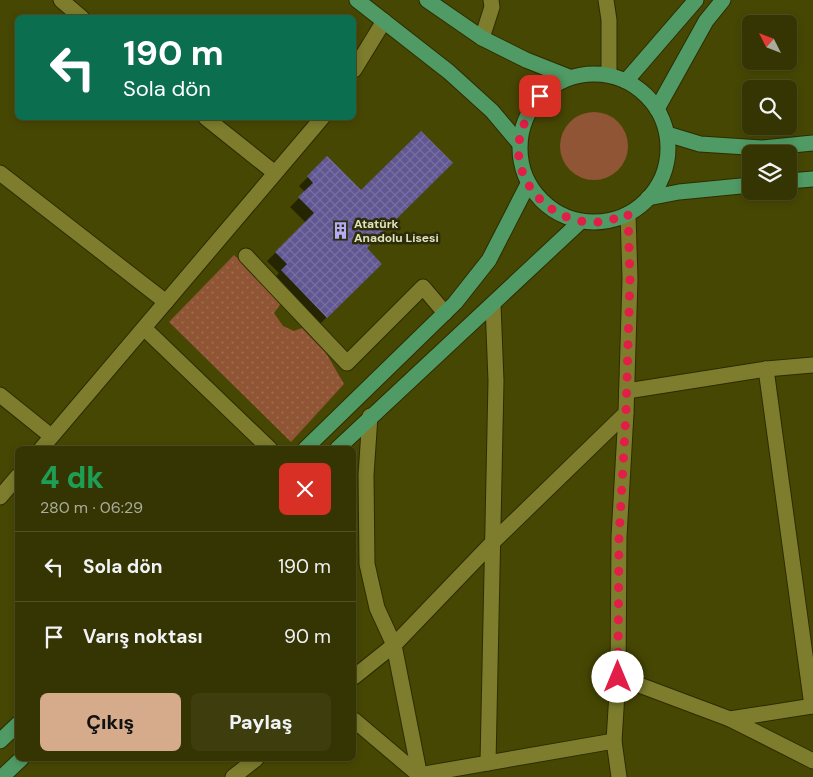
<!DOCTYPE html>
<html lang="tr">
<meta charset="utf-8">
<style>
:root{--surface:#353503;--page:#3d3d0d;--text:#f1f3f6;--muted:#aaab9a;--line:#4f5025;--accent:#d6ab8b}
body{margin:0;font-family:"DM Sans",sans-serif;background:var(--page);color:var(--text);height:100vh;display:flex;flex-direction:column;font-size:19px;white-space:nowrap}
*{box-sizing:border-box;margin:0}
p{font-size:16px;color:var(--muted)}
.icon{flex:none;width:28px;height:28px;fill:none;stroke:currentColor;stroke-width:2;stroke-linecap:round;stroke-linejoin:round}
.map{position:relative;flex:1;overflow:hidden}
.details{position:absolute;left:15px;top:446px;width:341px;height:315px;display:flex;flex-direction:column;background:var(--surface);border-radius:8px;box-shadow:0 2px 8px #0003,0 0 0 1px var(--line)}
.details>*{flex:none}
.top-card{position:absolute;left:15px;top:15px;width:341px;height:105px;border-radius:8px;box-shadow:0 2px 8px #0003,0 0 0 1px var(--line);background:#0b6e4f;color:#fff;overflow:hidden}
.needle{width:32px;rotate:312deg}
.tools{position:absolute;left:742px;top:15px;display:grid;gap:10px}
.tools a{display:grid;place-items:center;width:55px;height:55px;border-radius:8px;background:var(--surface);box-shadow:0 2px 8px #0003,0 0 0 1px var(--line);font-size:25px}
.pin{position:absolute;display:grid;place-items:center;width:42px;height:42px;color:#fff;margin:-21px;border-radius:10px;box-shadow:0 2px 8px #0006}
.me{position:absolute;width:55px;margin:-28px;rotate:0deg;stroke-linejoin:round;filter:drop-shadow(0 0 4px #0008)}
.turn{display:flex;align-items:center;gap:18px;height:105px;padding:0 25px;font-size:22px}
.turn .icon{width:65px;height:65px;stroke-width:2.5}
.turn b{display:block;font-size:35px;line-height:42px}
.round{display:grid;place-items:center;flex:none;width:52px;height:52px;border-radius:8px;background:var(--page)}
.summary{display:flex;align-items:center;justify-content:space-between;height:85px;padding:0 25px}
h1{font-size:30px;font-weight:800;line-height:38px;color:#1e9e55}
.action{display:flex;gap:10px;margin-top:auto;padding:10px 25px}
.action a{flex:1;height:58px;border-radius:8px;background:var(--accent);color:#111;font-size:20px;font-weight:800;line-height:58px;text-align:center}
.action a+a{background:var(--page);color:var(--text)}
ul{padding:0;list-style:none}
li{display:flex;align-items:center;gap:15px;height:70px;padding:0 25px;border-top:1px solid var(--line)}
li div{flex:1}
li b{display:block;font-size:19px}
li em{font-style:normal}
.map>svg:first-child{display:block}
.grass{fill:#905534}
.park{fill:url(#park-dots)}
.shadow{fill:#0007}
.building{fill:url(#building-cross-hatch)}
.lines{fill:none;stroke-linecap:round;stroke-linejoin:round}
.minor-casing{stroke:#2d2c01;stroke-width:17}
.major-casing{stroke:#2d2c01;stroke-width:17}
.minor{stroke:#7d7d2d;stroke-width:15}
.major{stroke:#509b65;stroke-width:15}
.route{stroke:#e11d48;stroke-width:9;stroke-dasharray:0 16.2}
.labels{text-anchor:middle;stroke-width:5;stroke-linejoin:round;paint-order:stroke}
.poi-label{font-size:12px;font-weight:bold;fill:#e0e2bc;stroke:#2c2c0a;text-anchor:start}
</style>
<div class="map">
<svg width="813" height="777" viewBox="0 0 813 777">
<defs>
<pattern id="park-dots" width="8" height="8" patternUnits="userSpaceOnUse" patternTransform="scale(1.25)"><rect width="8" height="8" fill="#905534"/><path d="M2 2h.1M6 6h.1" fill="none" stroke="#9f6d4f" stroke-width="1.8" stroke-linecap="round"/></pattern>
<pattern id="building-cross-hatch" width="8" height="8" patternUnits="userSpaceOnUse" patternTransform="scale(1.25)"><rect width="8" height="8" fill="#605793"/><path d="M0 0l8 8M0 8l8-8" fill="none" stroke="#766fa0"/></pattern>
</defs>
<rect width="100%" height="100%" fill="#474704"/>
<circle class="grass" cx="594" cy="146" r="34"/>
<polygon class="park" points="234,255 282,302 274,313 283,326 294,331 302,328 326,353 344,384 291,442 169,322"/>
<polygon class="shadow" points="327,158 365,248 380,264 318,326 273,280 279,273 267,261 306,223 290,207 305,192 299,186"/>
<polygon class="building" points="421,131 453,163 367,248 382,264 327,318 281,270 287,264 275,252 314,213 298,197 313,183 307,176 327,156 361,190"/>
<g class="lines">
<defs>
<g id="minor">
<polyline points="61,0 82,18"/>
<polyline points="606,0 609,20 609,75"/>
<polyline points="482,38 492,7 491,0"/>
<polyline points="354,70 384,21"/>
<polyline points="206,118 275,173"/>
<polyline points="0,173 166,302"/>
<polyline points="246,256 347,363 423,287 445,313"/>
<polyline points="144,328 270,449"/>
<polyline points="766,369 812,706"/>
<polyline points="627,391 766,369 813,365"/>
<polyline points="0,395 51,436"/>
<polyline points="370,416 366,475 367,564 377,608 394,645 420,777"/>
<polyline points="41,449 322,118"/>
<polyline points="0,497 18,476"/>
<polyline points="354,677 394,645 492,543 626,413"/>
<polyline points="618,677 730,719 813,706"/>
<polyline points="730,719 813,761"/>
<polyline points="354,720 419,775 614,741"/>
<polyline points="488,763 496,381 493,304"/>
<polyline points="233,777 256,759"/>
<polyline points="619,777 614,741 618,677 619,537 626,413 630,279 628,214"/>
</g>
<g id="major">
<polyline points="357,0 449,72 492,111 519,143"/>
<polyline points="427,0 482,38 526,60 569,77"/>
<circle cx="594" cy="148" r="74"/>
<polyline points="626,81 696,0"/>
<polyline points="657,109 706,21 723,0"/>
<polyline points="667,134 700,144 762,148 813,143"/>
<polyline points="789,181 813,179"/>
<polyline points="648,198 679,192 751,185"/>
<polyline points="305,449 455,303 489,260 528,184"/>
<polyline points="337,449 580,222"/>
<polyline points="0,741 18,724"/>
<polyline points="2,777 21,759"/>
</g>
</defs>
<use href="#minor" class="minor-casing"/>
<use href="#major" class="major-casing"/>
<use href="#minor" class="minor"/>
<use href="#major" class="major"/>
</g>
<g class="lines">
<path class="route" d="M 540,96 C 530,111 522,124 519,142 C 513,188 560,230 606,221 C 613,220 620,216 628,214 L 630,279 L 626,413 L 619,538 L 618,677"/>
</g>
<defs>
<symbol id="building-bare" viewBox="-9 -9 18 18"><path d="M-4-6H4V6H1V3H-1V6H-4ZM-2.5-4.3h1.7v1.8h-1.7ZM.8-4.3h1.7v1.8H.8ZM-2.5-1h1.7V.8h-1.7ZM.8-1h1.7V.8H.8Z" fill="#b5acf8" stroke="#2c2c0a" stroke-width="2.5" paint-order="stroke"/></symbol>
</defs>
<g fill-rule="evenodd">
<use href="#building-bare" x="328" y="218" width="25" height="25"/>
</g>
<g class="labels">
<g class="poi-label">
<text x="354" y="228">Atatürk<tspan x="354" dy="14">Anadolu Lisesi</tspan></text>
</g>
</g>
</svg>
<div class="tools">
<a><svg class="needle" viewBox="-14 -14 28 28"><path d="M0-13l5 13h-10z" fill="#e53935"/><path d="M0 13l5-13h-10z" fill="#aaab9a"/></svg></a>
<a><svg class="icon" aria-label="search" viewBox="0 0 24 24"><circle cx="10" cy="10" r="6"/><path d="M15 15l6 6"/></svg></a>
<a><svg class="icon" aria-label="layers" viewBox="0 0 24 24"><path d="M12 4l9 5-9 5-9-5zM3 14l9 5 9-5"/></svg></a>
</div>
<div class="pin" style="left:540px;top:96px;background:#d93025"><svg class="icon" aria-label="arrive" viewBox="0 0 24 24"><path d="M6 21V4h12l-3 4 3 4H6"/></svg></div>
<svg class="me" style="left:618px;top:677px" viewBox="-20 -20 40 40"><circle r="19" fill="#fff"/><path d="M0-13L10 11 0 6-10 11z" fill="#e11d48"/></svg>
<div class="top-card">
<div class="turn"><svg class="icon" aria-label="left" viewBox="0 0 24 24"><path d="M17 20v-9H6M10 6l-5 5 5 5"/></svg><div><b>190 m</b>Sola dön</div></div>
</div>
<section class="details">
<div class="summary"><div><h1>4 dk</h1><p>280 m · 06:29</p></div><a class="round" style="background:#d93025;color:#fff"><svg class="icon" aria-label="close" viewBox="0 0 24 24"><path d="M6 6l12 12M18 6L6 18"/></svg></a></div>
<ul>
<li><svg class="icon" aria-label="left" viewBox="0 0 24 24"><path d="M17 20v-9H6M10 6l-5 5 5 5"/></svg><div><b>Sola dön</b></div><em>190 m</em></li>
<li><svg class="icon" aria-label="arrive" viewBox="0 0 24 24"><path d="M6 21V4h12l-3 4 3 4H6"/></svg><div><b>Varış noktası</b></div><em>90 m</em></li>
</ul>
<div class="action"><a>Çıkış</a><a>Paylaş</a></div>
</section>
</div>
